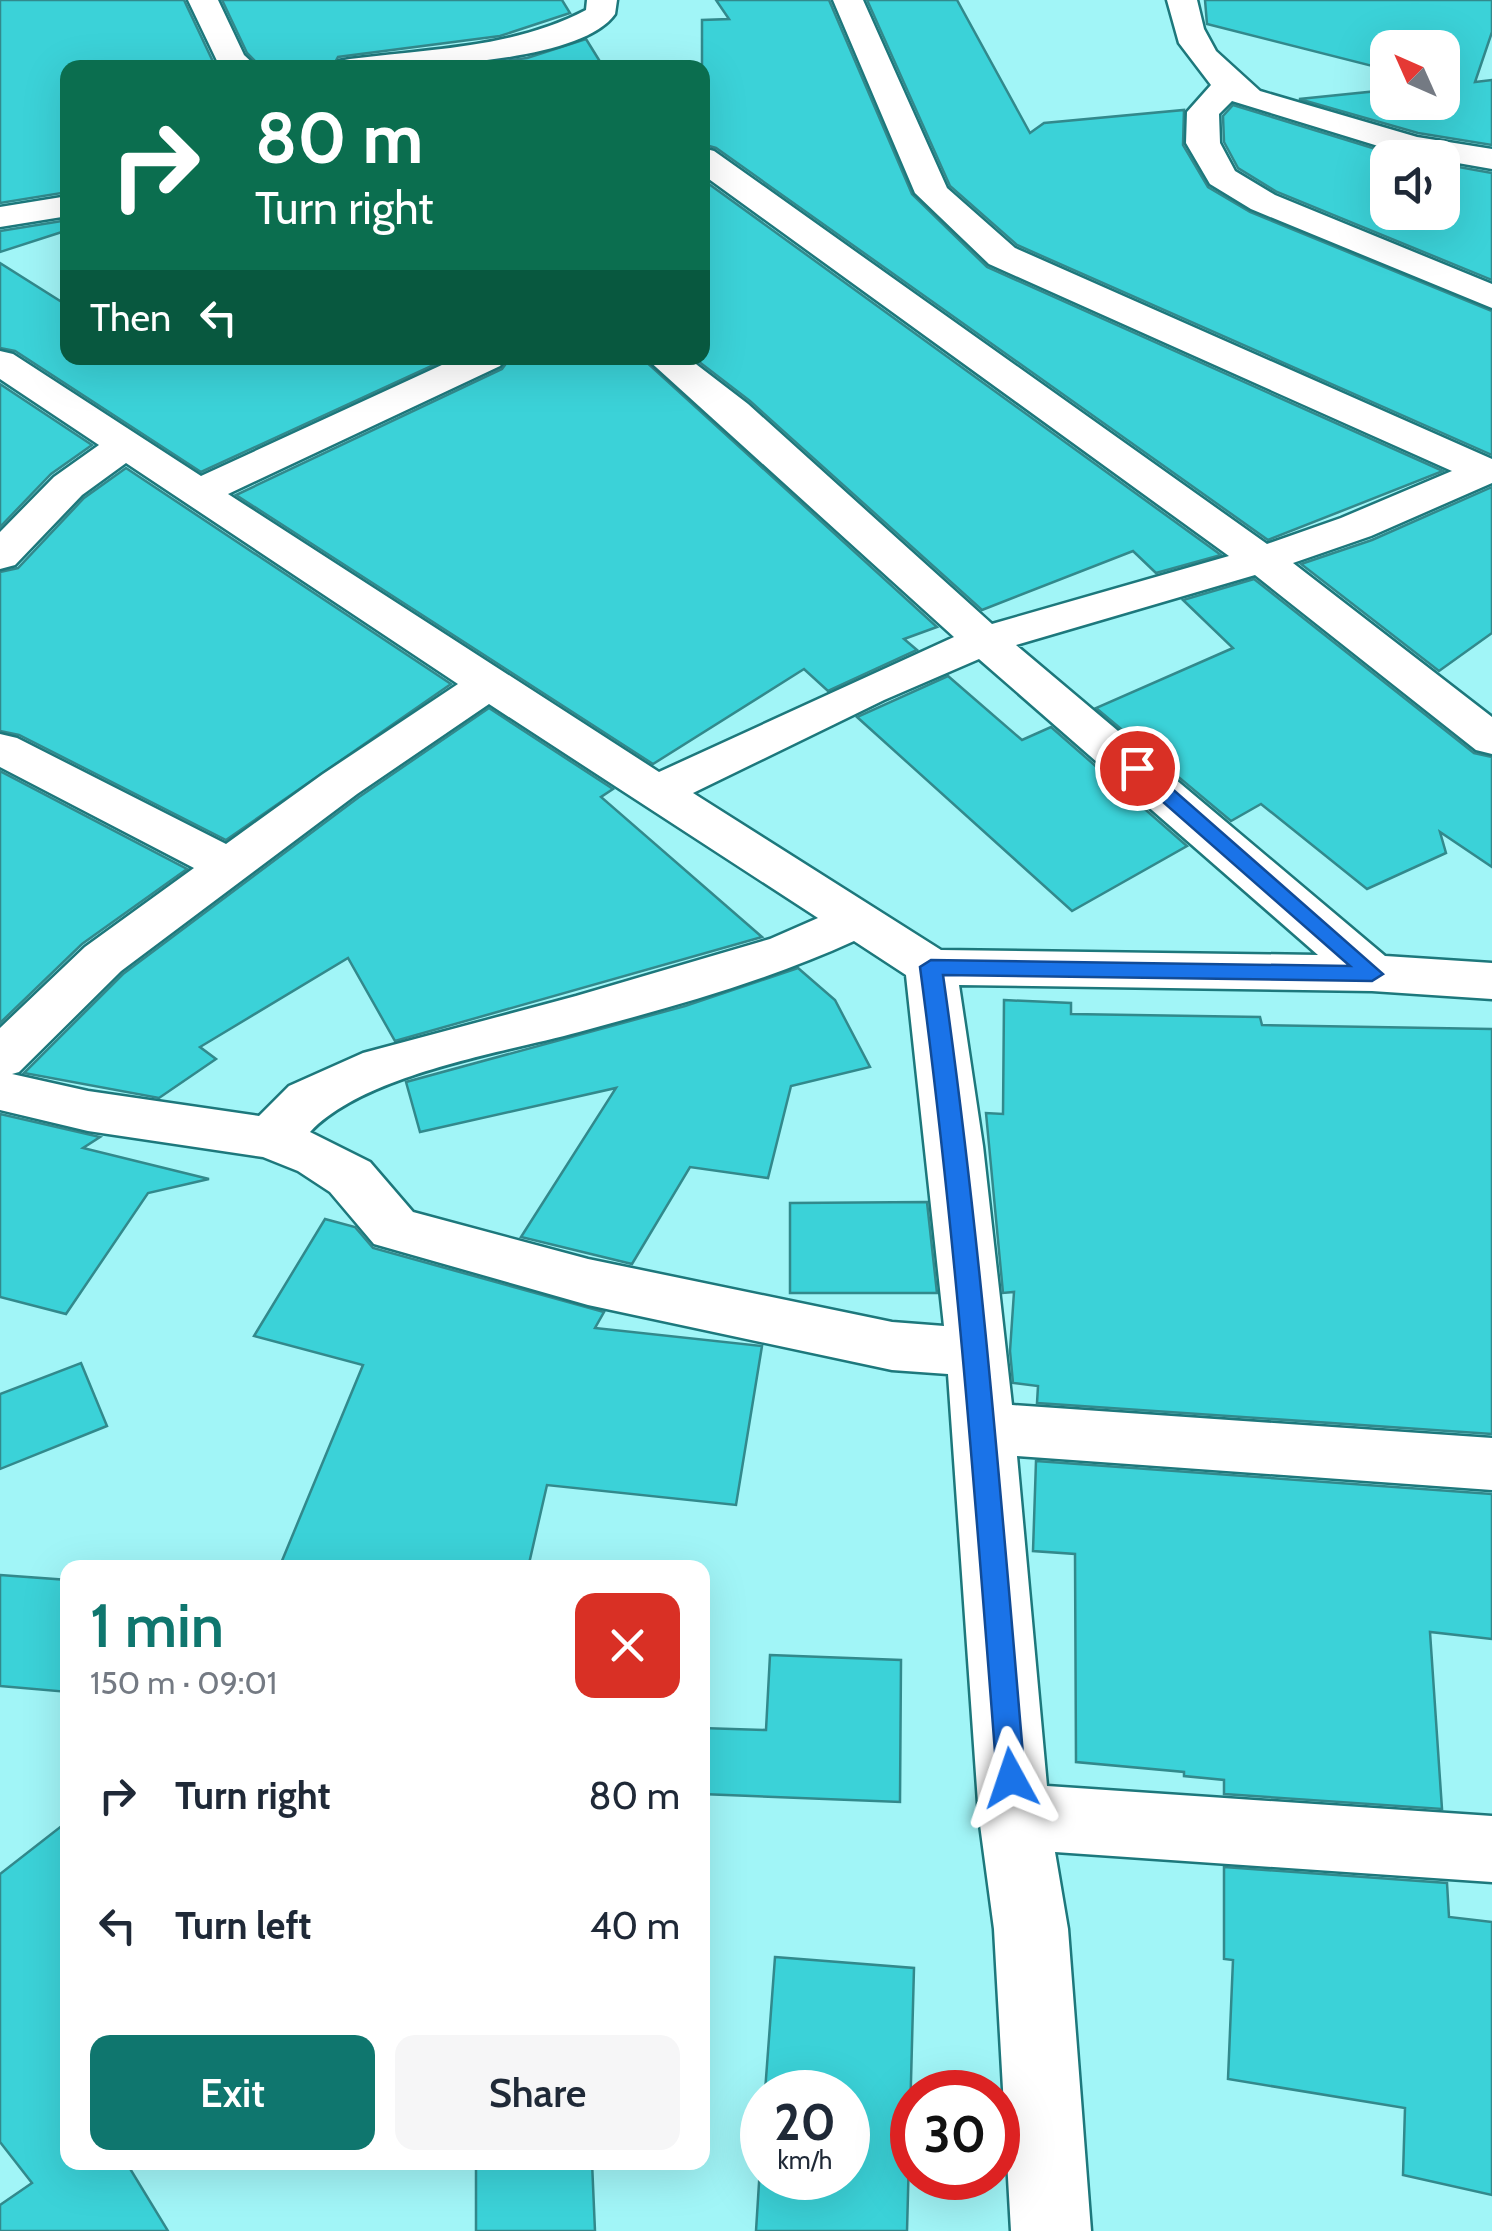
<!DOCTYPE html>
<meta charset="utf-8">
<style>
:root{--surface:#fff;--page:#f6f6f7;--text:#1f2937;--muted:#747a83;--accent:#0f766e}
body{margin:0;font-family:Cabin,sans-serif;background:var(--page);color:var(--text);height:100vh;display:flex;flex-direction:column;font-size:38px;white-space:nowrap}
*{box-sizing:border-box;margin:0}
p{font-size:32px;color:var(--muted)}
.icon{flex:none;width:55px;height:55px;fill:none;stroke:currentColor;stroke-width:2;stroke-linecap:round;stroke-linejoin:round}
.map{position:relative;flex:1;overflow:hidden}
.panel{position:absolute;left:60px;top:1560px;width:650px;height:610px;display:flex;flex-direction:column;background:var(--surface);border-radius:20px;box-shadow:0 10px 40px #0002}
.panel>*{flex:none}
.banner{position:absolute;left:60px;top:60px;width:650px;height:305px;border-radius:20px;box-shadow:0 10px 40px #0002;background:#0b6e4f;color:#fff;overflow:hidden}
.needle{width:65px;rotate:315deg}
.controls{position:absolute;left:1370px;top:30px;display:grid;gap:20px}
.controls a{display:grid;place-items:center;width:90px;height:90px;border-radius:20px;background:var(--surface);box-shadow:0 10px 40px #0002;font-size:50px}
.speed{position:absolute;left:740px;top:2070px;display:flex;gap:20px;font-size:50px;font-weight:700;text-align:center}
.speed>*{display:grid;place-content:center;width:130px;height:130px;border-radius:50%;background:var(--surface);box-shadow:0 10px 40px #0002;line-height:1}
.speed small{font-size:25px;font-weight:400}
.speed .limit{border:15px solid #d22;background:#fff;color:#111}
.pin{position:absolute;display:grid;place-items:center;width:85px;height:85px;color:#fff;margin:-42px;border:5px solid #fff;border-radius:50%;box-shadow:0 2px 10px #0007}
.me{position:absolute;width:110px;margin:-55px;rotate:355deg;stroke-linejoin:round;filter:drop-shadow(0 0 8px #0008)}
.turn{display:flex;align-items:center;gap:35px;height:210px;padding:0 30px;font-size:45px}
.turn .icon{width:130px;height:130px;stroke-width:2.5}
.turn b{display:block;font-size:70px;line-height:85px}
.then{display:flex;align-items:center;height:95px;padding:0 30px;background:#0003;gap:20px;font-size:38px}
.round{display:grid;place-items:center;flex:none;width:105px;height:105px;border-radius:20px;background:var(--page)}
.summary{display:flex;align-items:center;justify-content:space-between;height:170px;padding:0 30px}
h1{font-size:60px;font-weight:600;line-height:75px;color:var(--accent)}
.cta{display:flex;gap:20px;margin-top:auto;padding:20px 30px}
.cta a{flex:1;height:115px;border-radius:20px;background:var(--accent);color:#fff;font-size:40px;font-weight:600;line-height:115px;text-align:center}
.cta a+a{background:var(--page);color:var(--text)}
ul{padding:0;list-style:none}
li{display:flex;align-items:center;gap:30px;height:130px;padding:0 30px}
li div{flex:1}
li b{display:block;font-size:38px}
li em{font-style:normal}
.map>svg:first-child{display:block}
.building{fill:#3bd2d8;stroke:#32898c;stroke-width:2.5}
.lines{fill:none;stroke-linecap:round;stroke-linejoin:round}
.street-casing{stroke:#1d787c;stroke-width:5}
.street{fill:#fff;fill-rule:evenodd}
.route{fill:#1a73e8;stroke:#114b97;stroke-width:2.5}
</style>
<div class="map">
<svg width="1492" height="2231" viewBox="0 0 1492 2231">
<rect width="100%" height="100%" fill="#a1f5f7"/>
<g class="building">
<polygon points="0,0 184,0 216,68 68,68 68,192 0,203"/>
<polygon points="222,0 562,0 570,13 500,36 338,57 332,68 262,68 247,53"/>
<polygon points="716,0 829,0 912,194 987,267 1443,471 1268,540 716,148 702,144 702,20 729,19"/>
<polygon points="867,0 957,0 1030,133 1044,123 1184,110 1183,145 1208,187 1250,212 1492,311 1492,455 1017,245 950,186"/>
<polygon points="1205,0 1492,0 1492,32 1475,82 1492,80 1492,145 1418,133 1299,99 1388,90 1388,102 1442,102 1442,48 1388,48 1388,70 1207,24"/>
<polygon points="586,39 604,68 449,68 527,58"/>
<polygon points="1233,105 1405,158 1388,158 1388,212 1442,212 1442,164 1492,173 1492,280 1277,192 1238,168 1224,142 1223,116"/>
<polygon points="702,179 1221,555 1156,573 1133,551 982,610 750,401 694,358 702,358"/>
<polygon points="68,220 68,230 0,252 0,231"/>
<polygon points="0,263 68,306 68,358 449,358 201,472 15,351 0,348"/>
<polygon points="510,358 642,358 937,627 904,639 917,650 828,691 804,669 653,764 236,495 502,369"/>
<polygon points="0,384 92,445 51,474 0,527"/>
<polygon points="126,468 451,684 226,840 19,735 0,731 0,572 18,568 84,498"/>
<polygon points="1492,487 1492,633 1439,671 1301,564 1372,540"/>
<polygon points="1254,579 1474,753 1492,757 1492,867 1440,832 1446,853 1367,889 1261,804 1231,821 1096,708 1233,648 1183,600"/>
<polygon points="948,676 1022,740 1051,727 1187,846 1072,911 857,717"/>
<polygon points="489,708 613,789 601,797 762,937 395,1041 348,958 200,1047 216,1059 159,1098 24,1073 123,974 359,797"/>
<polygon points="0,771 187,869 82,944 0,1023"/>
<polygon points="798,968 835,1000 870,1067 791,1086 768,1178 690,1167 632,1264 521,1237 616,1088 420,1132 406,1082 685,1006"/>
<polygon points="1004,1000 1071,1003 1071,1014 1260,1017 1262,1025 1492,1029 1492,1434 1037,1403 1038,1386 1013,1383 1010,1351 1014,1292 1003,1293 986,1113 1003,1114"/>
<polygon points="0,1114 100,1137 83,1148 209,1179 148,1193 66,1314 0,1297"/>
<polygon points="927,1202 937,1293 790,1293 790,1203"/>
<polygon points="325,1219 355,1227 373,1248 604,1312 595,1328 762,1346 736,1505 547,1485 528,1568 279,1568 363,1365 254,1336"/>
<polygon points="81,1363 107,1426 0,1469 0,1394"/>
<polygon points="1036,1461 1492,1494 1492,1639 1430,1632 1442,1809 1224,1794 1224,1780 1184,1776 1184,1772 1076,1762 1075,1554 1033,1551"/>
<polygon points="0,1575 68,1580 68,1692 0,1686"/>
<polygon points="770,1655 901,1660 900,1802 702,1794 702,1728 766,1730"/>
<polygon points="68,1821 68,2162 126,2162 168,2231 0,2231 0,2205 32,2183 0,2142 0,1874"/>
<polygon points="1224,1867 1447,1883 1449,1917 1492,1922 1492,2195 1403,2175 1405,2108 1228,2079 1233,1960 1224,1959"/>
<polygon points="775,1957 914,1968 907,2231 756,2231 762,2135 762,2178 848,2178 848,2092 765,2092"/>
<polygon points="476,2162 592,2162 595,2231 476,2231"/>
</g>
<g class="lines">
<defs>
<g id="street">
<polygon points="188,0 218,0 244,55 258,68 220,67"/>
<path d="M 587,0 L 617,0 L 615,14 C 579,66 394,68 335,68 L 339,61 L 350,59 C 429,49 514,48 586,10 Z"/>
<path d="M 833,0 L 863,0 L 947,188 L 1015,248 L 1492,459 L 1492,483 L 1371,536 L 1293,563 L 1492,717 L 1492,754 L 1476,750 L 1255,575 L 1016,645 L 1385,956 L 1492,963 L 1492,999 L 1372,991 L 959,985 L 983,1146 L 1012,1405 L 1492,1438 L 1492,1490 L 1017,1456 L 1047,1786 L 1492,1816 L 1492,1882 L 1055,1852 L 1068,1929 L 1091,2231 L 1011,2231 L 994,1929 L 979,1817 L 948,1374 L 892,1370 L 588,1305 L 374,1244 L 330,1192 L 298,1171 L 263,1157 L 88,1131 L 0,1110 L 0,1028 L 85,947 L 194,868 L 0,767 L 0,734 L 17,738 L 226,844 L 323,774 L 458,684 L 126,463 L 82,495 L 15,565 L 0,569 L 0,532 L 54,477 L 99,445 L 0,379 L 0,351 L 13,354 L 201,476 L 457,358 L 506,358 L 500,366 L 228,494 L 659,772 L 954,637 L 646,358 L 688,358 L 748,404 L 992,624 L 1229,556 L 702,174 L 702,148 L 714,151 L 1267,544 L 1341,518 L 1452,471 L 989,264 L 915,193 ZM 979,659 L 1318,955 L 941,950 L 693,793 L 884,700 ZM 489,704 L 818,918 L 770,939 L 576,996 L 363,1053 L 289,1086 L 259,1116 L 88,1091 L 12,1074 L 19,1072 L 121,971 L 357,794 ZM 854,941 L 906,975 L 944,1326 L 892,1322 L 588,1259 L 413,1212 L 370,1162 L 310,1132 C 365,1074 502,1053 579,1032 C 671,1007 767,981 854,941 Z"/>
<polygon points="1167,0 1197,0 1204,29 1216,51 1260,91 1417,137 1492,149 1492,169 1401,153 1232,101 1219,114 1220,143 1235,171 1275,195 1492,284 1492,308 1251,209 1210,184 1186,143 1187,112 1211,85 1179,43"/>
<polygon points="68,196 68,216 0,227 0,207"/>
</g>
</defs>
<use href="#street" class="street-casing"/>
<use href="#street" class="street"/>
</g>
<path class="route" d="M 1137,762 L 1144,764 L 1383,974 L 1372,981 L 943,975 C 981,1241 1002,1509 1025,1778 L 1021,1787 L 1011,1791 L 1001,1787 L 997,1778 C 976,1507 956,1237 920,967 L 931,960 L 1350,966 L 1130,773 L 1127,768 Z"/>
</svg>
<div class="controls">
<a><svg class="needle" viewBox="-14 -14 28 28"><path d="M0-13l5 13h-10z" fill="#e53935"/><path d="M0 13l5-13h-10z" fill="#747a83"/></svg></a>
<a><svg class="icon" aria-label="sound" viewBox="0 0 24 24"><path d="M4 9h4l5-4v14l-5-4H4zM17 9q2 3 0 6"/></svg></a>
</div>
<div class="speed"><div>20<small>km/h</small></div><div class="limit">30</div></div>
<div class="pin" style="left:1137px;top:768px;background:#d93025"><svg class="icon" aria-label="arrive" viewBox="0 0 24 24"><path d="M6 21V4h12l-3 4 3 4H6"/></svg></div>
<svg class="me" style="left:1011px;top:1778px" viewBox="-20 -20 40 40"><path d="M0-17L14 15 0 8-14 15z" fill="#1a73e8" stroke="#fff" stroke-width="4"/></svg>
<div class="banner">
<div class="turn"><svg class="icon" aria-label="right" viewBox="0 0 24 24"><path d="M7 20v-9h11M14 6l5 5-5 5"/></svg><div><b>80 m</b>Turn right</div></div>
<div class="then">Then<svg class="icon" aria-label="left" viewBox="0 0 24 24"><path d="M17 20v-9H6M10 6l-5 5 5 5"/></svg></div>
</div>
<section class="panel">
<div class="summary"><div><h1>1 min</h1><p>150 m · 09:01</p></div><a class="round" style="background:#d93025;color:#fff"><svg class="icon" aria-label="close" viewBox="0 0 24 24"><path d="M6 6l12 12M18 6L6 18"/></svg></a></div>
<ul>
<li><svg class="icon" aria-label="right" viewBox="0 0 24 24"><path d="M7 20v-9h11M14 6l5 5-5 5"/></svg><div><b>Turn right</b></div><em>80 m</em></li>
<li><svg class="icon" aria-label="left" viewBox="0 0 24 24"><path d="M17 20v-9H6M10 6l-5 5 5 5"/></svg><div><b>Turn left</b></div><em>40 m</em></li>
</ul>
<div class="cta"><a>Exit</a><a>Share</a></div>
</section>
</div>
